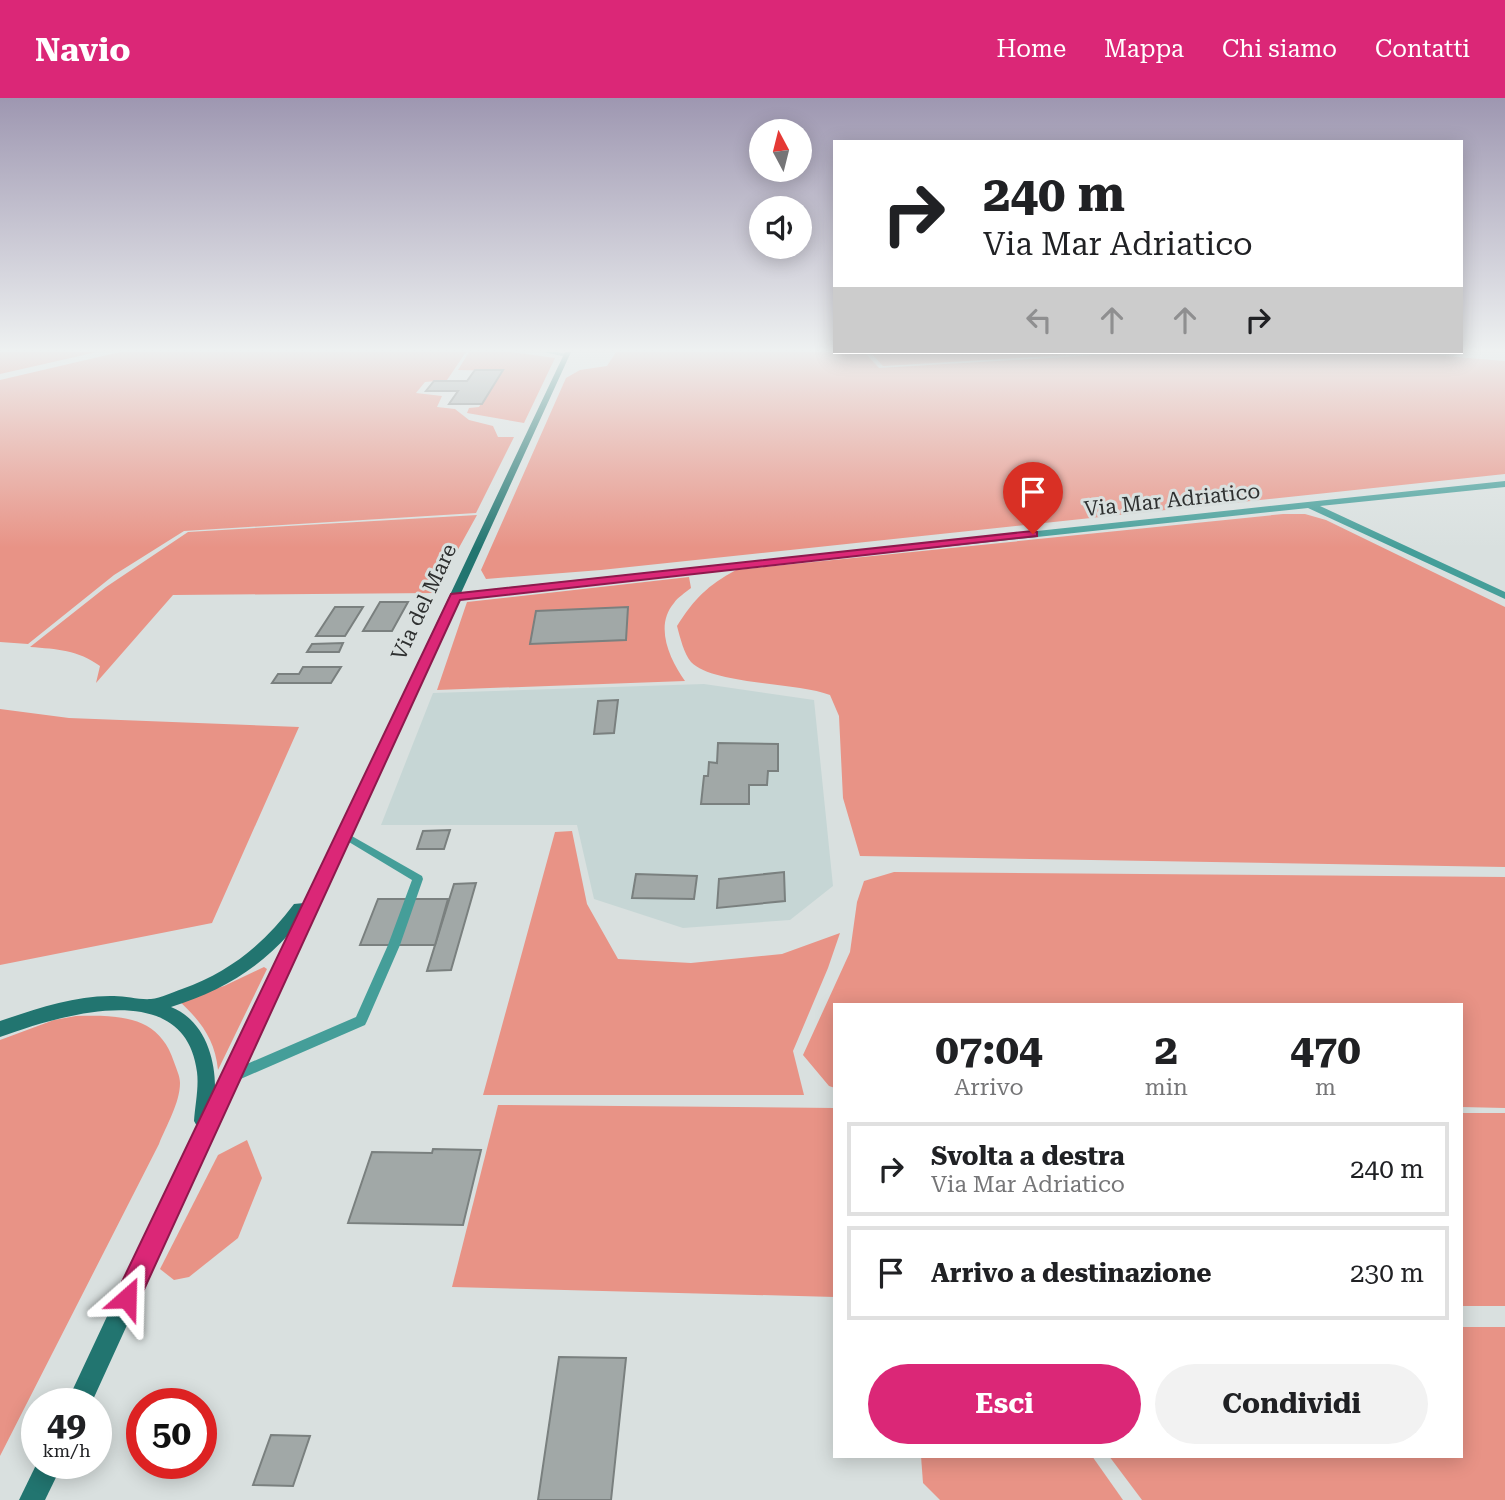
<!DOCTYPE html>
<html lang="it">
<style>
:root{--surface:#fff;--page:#f2f2f2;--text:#202124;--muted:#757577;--line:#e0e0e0;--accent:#db2777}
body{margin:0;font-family:"Roboto Serif",serif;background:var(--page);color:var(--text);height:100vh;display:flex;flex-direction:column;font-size:26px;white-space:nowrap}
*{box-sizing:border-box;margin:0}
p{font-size:23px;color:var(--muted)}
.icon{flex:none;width:38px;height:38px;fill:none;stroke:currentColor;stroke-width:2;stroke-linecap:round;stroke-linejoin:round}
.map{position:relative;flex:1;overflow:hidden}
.details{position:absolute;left:833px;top:905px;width:630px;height:455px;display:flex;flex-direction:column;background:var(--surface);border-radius:0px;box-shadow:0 4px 18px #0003}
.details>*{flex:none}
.guide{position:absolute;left:833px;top:42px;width:630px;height:214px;border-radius:0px;box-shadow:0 4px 18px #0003;background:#fff;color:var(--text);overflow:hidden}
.needle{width:46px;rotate:353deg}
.fabs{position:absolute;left:749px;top:21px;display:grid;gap:14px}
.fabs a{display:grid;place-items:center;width:63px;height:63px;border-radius:50%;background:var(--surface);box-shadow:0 4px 18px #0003;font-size:35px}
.speed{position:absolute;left:21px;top:1290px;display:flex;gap:14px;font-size:35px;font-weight:700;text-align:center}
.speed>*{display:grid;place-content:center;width:91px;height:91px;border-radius:50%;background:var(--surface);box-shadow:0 4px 18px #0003;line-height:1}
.speed small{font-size:18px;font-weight:400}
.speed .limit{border:10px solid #d22;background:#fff;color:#111}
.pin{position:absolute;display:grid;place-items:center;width:60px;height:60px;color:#fff;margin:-72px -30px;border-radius:50% 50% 50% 0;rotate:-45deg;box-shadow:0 0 7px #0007}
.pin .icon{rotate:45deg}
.me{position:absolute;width:77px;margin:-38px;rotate:25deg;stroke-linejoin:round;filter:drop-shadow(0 0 5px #0008)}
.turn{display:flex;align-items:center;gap:24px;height:147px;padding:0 35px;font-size:32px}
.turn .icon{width:91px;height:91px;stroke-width:2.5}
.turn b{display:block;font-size:49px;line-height:60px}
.lanes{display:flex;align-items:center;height:66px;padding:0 35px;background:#0003;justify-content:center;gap:35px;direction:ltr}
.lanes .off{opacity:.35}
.eta{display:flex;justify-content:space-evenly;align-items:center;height:119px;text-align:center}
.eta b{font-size:42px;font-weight:700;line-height:49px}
.primary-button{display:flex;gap:14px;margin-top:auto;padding:14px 35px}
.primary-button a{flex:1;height:80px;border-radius:42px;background:var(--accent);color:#fff;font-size:28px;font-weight:700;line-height:80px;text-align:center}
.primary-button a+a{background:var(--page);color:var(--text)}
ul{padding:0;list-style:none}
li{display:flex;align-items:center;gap:21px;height:94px;margin:0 14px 10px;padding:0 21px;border:4px solid var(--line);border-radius:0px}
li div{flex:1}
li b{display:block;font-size:26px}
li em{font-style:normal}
header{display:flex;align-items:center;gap:42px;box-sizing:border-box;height:98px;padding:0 35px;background:var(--accent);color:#fff}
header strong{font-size:33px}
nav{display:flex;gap:38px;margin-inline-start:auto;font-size:24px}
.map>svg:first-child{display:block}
.built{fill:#c6d6d5}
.green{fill:#e89386}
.building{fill:#a1a8a7;stroke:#7a807f;stroke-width:2}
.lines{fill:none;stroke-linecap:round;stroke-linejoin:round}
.service{fill:#459e99;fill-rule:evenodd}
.minor{fill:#459e99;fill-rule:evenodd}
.secondary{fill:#227570;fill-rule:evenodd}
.route{fill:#db2777;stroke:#8e194d;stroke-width:2}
.labels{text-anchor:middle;stroke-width:6;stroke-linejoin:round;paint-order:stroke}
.far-street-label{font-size:21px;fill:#2e3030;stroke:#d9e0df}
</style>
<header>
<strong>Navio</strong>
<nav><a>Home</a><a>Mappa</a><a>Chi siamo</a><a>Contatti</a></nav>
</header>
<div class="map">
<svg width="1505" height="1402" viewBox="0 0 1505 1402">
<rect width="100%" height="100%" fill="#d9e0df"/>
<polygon class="built" points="704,586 814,602 833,788 790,822 683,830 594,801 577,727 381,727 433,595"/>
<g class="green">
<polygon points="0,254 97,254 0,276"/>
<polygon points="120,254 466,254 447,282 425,284 416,295 442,298 437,309 455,311 469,322 493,328 498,339 514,339 476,415 184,433 114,477 28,546 0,544 0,282"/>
<polygon points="469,254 512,254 555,260 524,325 467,315 469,310 479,309 502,273 458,272"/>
<polygon points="616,254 864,254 879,270 1149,254 1395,254 1505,263 1505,376 601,472 486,481 481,472 566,280 580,272 607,268"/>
<polygon points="870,254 1118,254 883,268"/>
<path d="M 1283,416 L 1305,416 L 1326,422 L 1505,509 L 1505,769 L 860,758 L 843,700 L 839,618 L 830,597 C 797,584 713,587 691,564 C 684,556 680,539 677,528 C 695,500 707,488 736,472 Z"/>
<path d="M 477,417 L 434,495 L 173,497 L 96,585 L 100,568 C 78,552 57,551 30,549 L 106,489 L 188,434 Z"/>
<path d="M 689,479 L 691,490 C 685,495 678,499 674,505 C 654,528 670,562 685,583 L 437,592 L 467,504 Z"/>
<polygon points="0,611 69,620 299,629 212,825 0,867"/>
<polygon points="572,733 587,806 618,861 691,865 782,856 840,835 828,870 793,953 804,997 483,997 555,734"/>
<polygon points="894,774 1505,779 1505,1010 1461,1009 1461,906 835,906 835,990 829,988 803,957 850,854 857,804 864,783"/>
<path d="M 264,869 L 267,871 L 218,972 C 215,941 200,922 178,902 L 224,888 Z"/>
<path d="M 76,918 C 119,917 159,917 174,964 C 176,970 180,978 180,985 C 180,1005 166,1028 159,1046 L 0,1358 L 0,942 L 54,922 Z"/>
<polygon points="498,1007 835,1010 835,1199 452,1189"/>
<rect x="1461" y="1015" width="44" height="193"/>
<polygon points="247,1042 262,1080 238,1140 189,1179 174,1182 160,1171 218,1057"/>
<polygon points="1461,1229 1505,1229 1505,1402 1142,1402 1109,1358 1461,1358"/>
<polygon points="921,1358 1092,1358 1123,1402 940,1402 923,1385"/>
</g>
<g class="building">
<polygon points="475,272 503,272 482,306 449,306 458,293 426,293 434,283 467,283"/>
<polygon points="380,504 408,504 392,533 363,533"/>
<polygon points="335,509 363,509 345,538 316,538"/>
<polygon points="628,509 626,542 530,546 536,513"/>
<polygon points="343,545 339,554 307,554 312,546"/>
<polygon points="303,569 341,569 331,585 272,585 278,576 299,576"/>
<polygon points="618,602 614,635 594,636 598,603"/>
<polygon points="718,645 778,646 778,673 768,673 767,687 749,687 749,706 701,706 704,678 708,678 709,664 717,665"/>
<polygon points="450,732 444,751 417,751 423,733"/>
<polygon points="784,774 785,803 717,810 719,781"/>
<polygon points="636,776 697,778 694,801 632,800"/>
<polygon points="476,785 451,872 427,873 454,786"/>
<polygon points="378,801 448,801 435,847 360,847"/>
<polygon points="433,1051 481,1052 463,1127 348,1125 372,1054 432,1055"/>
<polygon points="559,1259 626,1260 611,1402 538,1402"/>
<polygon points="271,1337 310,1338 293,1388 253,1387"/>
</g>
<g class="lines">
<polygon class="service" points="343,733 422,778 423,781 400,847 367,923 365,927 236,983 231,985 226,983 225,979 226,975 356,919 388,847 412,782 339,738 338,736 339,734"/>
<g class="minor">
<polygon points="543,254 558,254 570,257 567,259"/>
<polygon points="1505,383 1505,389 1320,408 1505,494 1505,501 1308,410 455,501 450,498 455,495"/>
</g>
<g class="secondary">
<path d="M 565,254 L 571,254 L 91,1306 L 66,1306 L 185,1052 L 188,1051 L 198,1030 L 194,1023 C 195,1008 199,989 197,974 C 185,877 59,918 0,939 L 0,923 C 36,911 75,897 114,898 C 126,898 140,902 151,901 C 161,900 173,894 182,891 C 230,874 264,846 294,806 L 304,805 ZM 289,836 L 215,993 C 216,960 204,922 171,909 C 218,894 256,873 289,836 Z"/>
<polygon points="37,1365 63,1365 45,1402 19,1402"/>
</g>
</g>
<linearGradient id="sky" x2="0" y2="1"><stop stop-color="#9e97b1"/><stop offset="0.56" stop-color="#eef1f1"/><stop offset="1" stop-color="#eef1f1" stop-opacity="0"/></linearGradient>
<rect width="1505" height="450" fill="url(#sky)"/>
<polygon class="route" points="1033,433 1037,434 1037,438 460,502 136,1209 127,1213 118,1209 114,1200 118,1192 451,496"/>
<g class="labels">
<g class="far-street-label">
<text transform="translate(1172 402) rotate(-6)" y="7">Via Mar Adriatico</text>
<text transform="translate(424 504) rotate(-65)" y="7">Via del Mare</text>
</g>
</g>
</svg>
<div class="fabs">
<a><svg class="needle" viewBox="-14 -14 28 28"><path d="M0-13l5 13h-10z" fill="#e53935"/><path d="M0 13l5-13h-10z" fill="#757577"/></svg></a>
<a><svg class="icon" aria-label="sound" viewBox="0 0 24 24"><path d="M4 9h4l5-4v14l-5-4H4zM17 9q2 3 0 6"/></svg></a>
</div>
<div class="speed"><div>49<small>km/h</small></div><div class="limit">50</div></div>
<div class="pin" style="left:1033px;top:436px;background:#d93025"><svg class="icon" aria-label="arrive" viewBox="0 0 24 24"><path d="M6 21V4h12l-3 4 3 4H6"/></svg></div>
<svg class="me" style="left:127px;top:1200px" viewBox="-20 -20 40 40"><path d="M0-17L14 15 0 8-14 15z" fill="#db2777" stroke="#fff" stroke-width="4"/></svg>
<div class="guide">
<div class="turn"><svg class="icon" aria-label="right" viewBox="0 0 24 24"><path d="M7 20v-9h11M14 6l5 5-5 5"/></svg><div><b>240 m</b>Via Mar Adriatico</div></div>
<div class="lanes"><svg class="icon off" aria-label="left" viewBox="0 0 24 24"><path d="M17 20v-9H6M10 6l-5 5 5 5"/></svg><svg class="icon off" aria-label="ahead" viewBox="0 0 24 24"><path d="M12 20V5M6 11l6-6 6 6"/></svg><svg class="icon off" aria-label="ahead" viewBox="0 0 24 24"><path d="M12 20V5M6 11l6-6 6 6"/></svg><svg class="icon" aria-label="right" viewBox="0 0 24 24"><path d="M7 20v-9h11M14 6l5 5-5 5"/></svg></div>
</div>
<section class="details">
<div class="eta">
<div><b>07:04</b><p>Arrivo</p></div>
<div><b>2</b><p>min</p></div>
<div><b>470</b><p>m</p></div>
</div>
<ul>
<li><svg class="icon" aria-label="right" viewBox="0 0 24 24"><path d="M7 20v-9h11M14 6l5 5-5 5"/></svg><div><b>Svolta a destra</b><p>Via Mar Adriatico</p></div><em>240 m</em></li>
<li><svg class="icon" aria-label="arrive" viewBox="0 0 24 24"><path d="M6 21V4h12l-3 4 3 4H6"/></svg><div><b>Arrivo a destinazione</b></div><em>230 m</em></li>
</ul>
<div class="primary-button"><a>Esci</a><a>Condividi</a></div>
</section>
</div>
